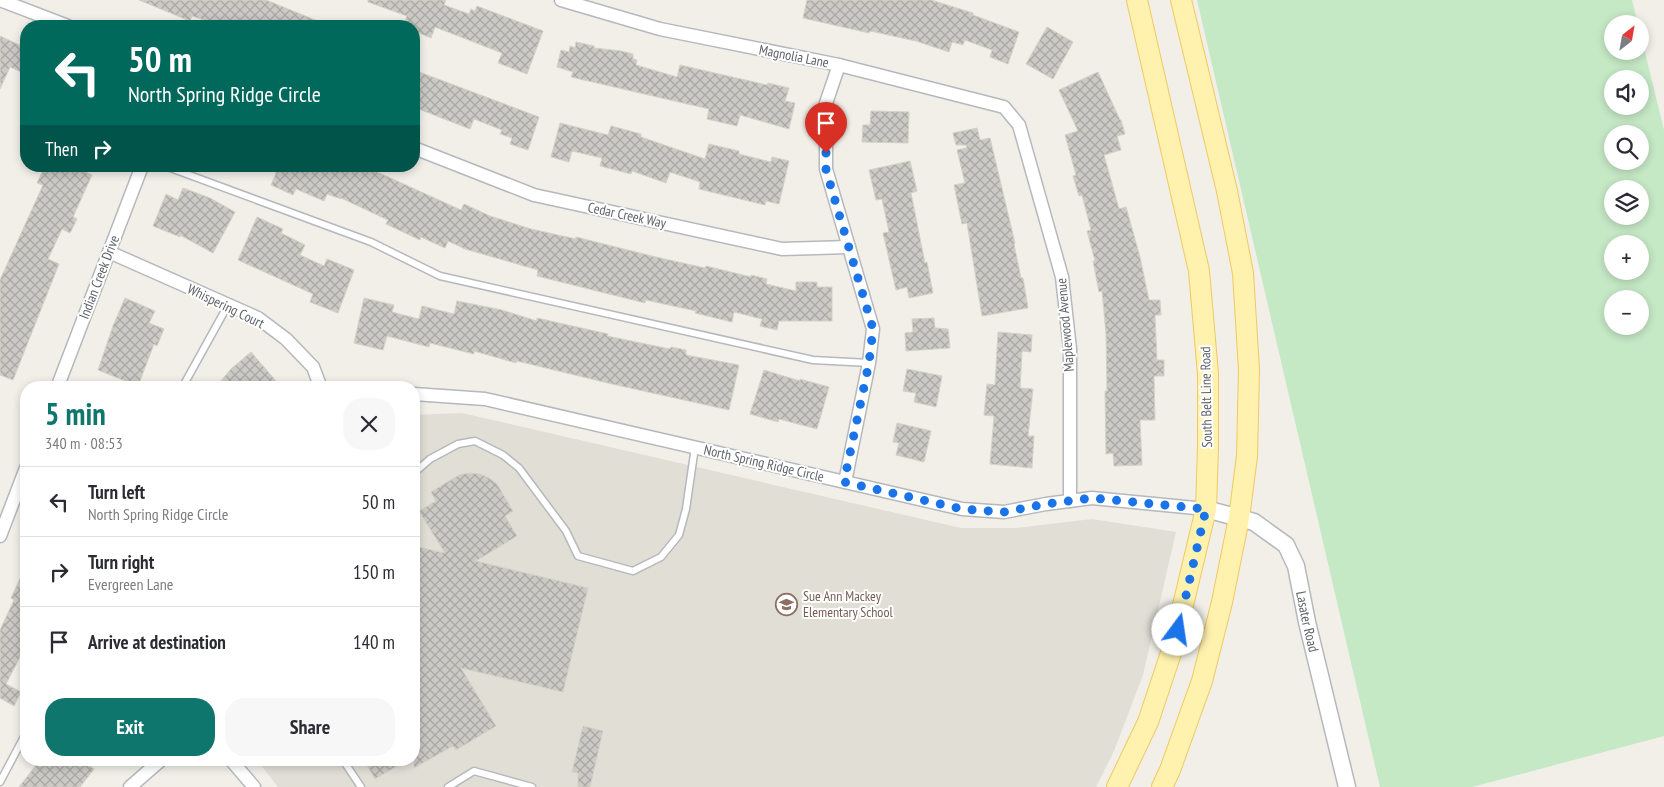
<!DOCTYPE html>
<meta charset="utf-8">
<style>
:root{--surface:#fff;--page:#f7f7f7;--text:#2b2b33;--muted:#7c7c81;--line:#e1e1e2;--accent:#0f766e}
body{margin:0;font-family:"PT Sans Narrow",sans-serif;background:var(--page);color:var(--text);height:100vh;display:flex;flex-direction:column;font-size:19px;white-space:nowrap}
*{box-sizing:border-box;margin:0}
p{font-size:16px;color:var(--muted)}
.icon{flex:none;width:28px;height:28px;fill:none;stroke:currentColor;stroke-width:2;stroke-linecap:round;stroke-linejoin:round}
.map{position:relative;flex:1;overflow:hidden}
.panel{position:absolute;left:20px;top:381px;width:400px;height:385px;display:flex;flex-direction:column;background:var(--surface);border-radius:20px;box-shadow:0 2px 8px #0003}
.panel>*{flex:none}
.top-card{position:absolute;left:20px;top:20px;width:400px;height:152px;border-radius:20px;box-shadow:0 2px 8px #0003;background:#00695c;color:#fff;overflow:hidden}
.needle{width:32px;rotate:31deg}
.tools{position:absolute;left:1604px;top:15px;display:grid;gap:10px}
.tools a{display:grid;place-items:center;width:45px;height:45px;border-radius:50%;background:var(--surface);box-shadow:0 2px 8px #0003;font-size:25px}
.pin{position:absolute;display:grid;place-items:center;width:42px;height:42px;color:#fff;margin:-51px -21px;border-radius:50% 50% 50% 0;rotate:-45deg;box-shadow:0 0 5px #0007}
.pin .icon{rotate:45deg}
.me{position:absolute;width:55px;margin:-28px;rotate:14deg;stroke-linejoin:round;filter:drop-shadow(0 0 4px #0008)}
.turn{display:flex;align-items:center;gap:18px;height:105px;padding:0 25px;font-size:22px}
.turn .icon{width:65px;height:65px;stroke-width:2.5}
.turn b{display:block;font-size:35px;line-height:42px}
.then{display:flex;align-items:center;height:48px;padding:0 25px;background:#0003;gap:10px;font-size:19px}
.round{display:grid;place-items:center;flex:none;width:52px;height:52px;border-radius:20px;background:var(--page)}
.headline{display:flex;align-items:center;justify-content:space-between;height:85px;padding:0 25px}
h1{font-size:30px;font-weight:700;line-height:38px;color:var(--accent)}
.button{display:flex;gap:10px;margin-top:auto;padding:10px 25px}
.button a{flex:1;height:58px;border-radius:20px;background:var(--accent);color:#fff;font-size:20px;font-weight:700;line-height:58px;text-align:center}
.button a+a{background:var(--page);color:var(--text)}
ul{padding:0;list-style:none}
li{display:flex;align-items:center;gap:15px;height:70px;padding:0 25px;border-top:1px solid var(--line)}
li div{flex:1}
li b{display:block;font-size:19px}
li em{font-style:normal}
.map>svg:first-child{display:block}
.education{fill:#e1ded6}
.grass{fill:#c5e8c5;fill-rule:evenodd}
.building{fill:url(#building-cross-hatch);stroke:#d6d1c6}
.lines{fill:none;stroke-linecap:round;stroke-linejoin:round}
.service-casing{stroke:#b5b8bc;stroke-width:9}
.minor-casing{stroke:#b5b8bc;stroke-width:15}
.tertiary-casing{stroke:#b5b8bc;stroke-width:19}
.primary-casing{stroke:#f2c960;stroke-width:22}
.service{stroke:#fff;stroke-width:6}
.minor{stroke:#fff;stroke-width:12}
.tertiary{stroke:#fff;stroke-width:16}
.primary{stroke:#fff2af;stroke-width:20}
.route{stroke:#1a73e8;stroke-width:9;stroke-dasharray:0 16.2}
.labels{text-anchor:middle;stroke-width:4;stroke-linejoin:round;paint-order:stroke}
.street-label{font-size:14px;fill:#5f6368;stroke:#fff}
.education-label{font-size:14px;fill:#785e54;stroke:#fff;text-anchor:start}
</style>
<div class="map">
<svg width="1664" height="787" viewBox="0 0 1664 787">
<defs>
<pattern id="building-cross-hatch" width="8" height="8" patternUnits="userSpaceOnUse" patternTransform="scale(1.25)"><rect width="8" height="8" fill="#cccac5"/><path d="M0 0l8 8M0 8l8-8" fill="none" stroke="#a9a8a4"/></pattern>
</defs>
<rect width="100%" height="100%" fill="#f1efe8"/>
<polygon class="education" points="462,413 961,528 1015,528 1092,519 1176,532 1143,675 1114,751 1096,787 278,787 257,760 414,760 414,415"/>
<path class="grass" d="M 1197,0 L 1632,0 L 1638,24 L 1612,24 L 1612,51 L 1640,51 L 1640,32 L 1664,130 L 1664,736 L 1472,787 L 1380,787 ZM 1612,79 L 1640,79 L 1640,106 L 1612,106 ZM 1612,134 L 1640,134 L 1640,161 L 1612,161 ZM 1612,189 L 1640,189 L 1640,216 L 1612,216 ZM 1612,244 L 1640,244 L 1640,271 L 1612,271 ZM 1612,299 L 1640,299 L 1640,326 L 1612,326 Z"/>
<g class="building">
<polygon points="139,0 266,0 330,26 223,26 192,16 190,21"/>
<polygon points="368,0 446,0 444,5 469,14 471,9 475,11 477,6 543,31 527,74 498,63 502,53 435,27 431,38 414,31 414,26 403,26 407,16 368,2"/>
<polygon points="807,0 931,0 973,13 973,15 1019,32 1008,64 990,57 992,50 965,40 963,45 952,42 949,52 916,41 870,31 869,33 803,18"/>
<polygon points="1047,27 1073,42 1053,79 1026,64"/>
<polygon points="0,36 26,48 26,74 10,67 0,89"/>
<polygon points="576,42 594,46 594,48 621,51 633,54 633,59 637,60 636,65 677,77 680,65 767,85 768,83 789,88 785,101 795,103 789,129 740,115 737,126 707,119 709,109 571,77 573,72 557,67 561,50 569,52 570,46 575,48"/>
<polygon points="414,70 539,117 528,150 510,144 512,138 500,134 502,130 474,119 470,129 416,108 418,102 414,101"/>
<polygon points="1098,72 1120,120 1121,120 1125,134 1117,136 1121,150 1104,155 1119,209 1126,207 1140,257 1149,300 1160,300 1161,315 1155,315 1157,360 1164,360 1164,376 1154,376 1155,420 1140,420 1142,465 1114,466 1113,453 1106,454 1105,391 1107,391 1106,334 1102,291 1099,292 1093,261 1095,261 1087,231 1091,230 1082,195 1079,196 1073,176 1076,175 1065,135 1078,131 1059,90"/>
<polygon points="871,111 909,112 908,143 862,142 863,125 870,125"/>
<polygon points="560,123 608,135 611,126 641,134 641,137 705,159 709,144 739,151 739,154 771,162 772,157 789,161 779,204 766,201 765,205 699,189 700,182 670,172 666,183 632,171 631,174 600,166 602,158 572,151 569,162 551,157"/>
<polygon points="977,128 980,140 990,138 1015,243 1014,244 1021,278 1023,278 1028,308 982,316 967,223 962,224 954,185 965,183 957,150 967,148 966,145 956,145 953,133"/>
<polygon points="910,161 917,191 911,193 925,263 927,262 933,293 909,298 907,287 896,290 883,233 889,232 882,199 876,200 869,170"/>
<polygon points="45,166 73,166 92,175 73,217 77,219 70,233 62,229 48,259 59,264 13,380 0,375 0,280 43,185 37,183"/>
<polygon points="279,166 364,166 461,210 464,204 490,216 531,229 576,239 576,237 656,257 705,268 706,266 751,277 751,275 767,279 766,284 796,291 796,282 817,282 817,287 832,287 832,321 779,321 777,330 760,326 762,319 734,312 732,322 695,313 696,311 646,300 645,303 537,276 538,270 465,249 448,241 445,248 421,237 420,240 386,224 388,220 341,198 341,199 327,194 324,201 296,189 293,195 271,185"/>
<polygon points="183,188 210,198 235,212 213,253 180,235 180,237 153,226 166,194 178,200"/>
<polygon points="257,217 283,229 281,233 305,245 300,255 324,266 327,259 354,270 338,313 310,302 313,294 238,260"/>
<polygon points="125,298 155,311 149,323 164,329 157,346 154,344 138,386 98,370 113,326"/>
<polygon points="364,298 394,305 392,312 419,319 422,306 454,314 457,301 502,310 537,321 537,318 608,334 607,336 670,349 671,347 686,350 686,355 739,365 729,410 612,384 517,361 516,363 474,351 474,354 430,343 429,347 387,336 383,350 354,343"/>
<polygon points="934,318 935,328 948,329 950,348 906,351 905,333 913,332 912,319"/>
<polygon points="998,332 1032,335 1031,352 1022,351 1020,388 1033,389 1028,436 1034,436 1032,468 990,464 994,416 984,415 987,384 995,385"/>
<polygon points="251,352 282,388 215,388 231,369"/>
<polygon points="907,369 942,376 936,407 914,402 916,393 903,391"/>
<polygon points="764,370 800,381 800,379 829,387 817,429 779,419 778,422 750,414"/>
<polygon points="897,423 931,431 924,462 896,455 899,443 893,442"/>
<polygon points="469,473 480,474 489,478 497,484 513,511 505,516 517,536 476,561 588,588 563,692 461,668 496,726 456,750 453,746 414,768 414,546 445,553 419,511 436,501 431,492 459,475"/>
<polygon points="26,566 26,658 21,655 6,684 21,692 14,706 0,698 0,630 14,600 11,598"/>
<polygon points="583,726 603,731 590,787 578,787 578,773 572,772"/>
<polygon points="40,760 82,760 94,769 80,787 19,787"/>
<polygon points="364,760 407,760 375,779"/>
</g>
<g class="lines">
<defs>
<g id="service">
<polyline points="165,166 371,242 440,276 813,360 869,363"/>
<polyline points="182,388 228,305"/>
<polyline points="414,473 430,459 458,444 475,441 503,455 519,468 566,531 578,556 633,571 661,557 679,535 686,509 695,447"/>
<polyline points="343,760 361,787"/>
<polyline points="0,782 26,733"/>
<polyline points="448,787 474,771 532,787"/>
</g>
<g id="minor">
<polyline points="0,0 68,26"/>
<polyline points="561,0 660,29 839,65 1004,107 1019,125 1062,277 1070,349 1070,501"/>
<polyline points="839,65 826,103 826,169 873,329 869,363 845,482"/>
<polyline points="414,148 534,195 782,249 849,247"/>
<polyline points="109,252 258,318 286,339 313,367 321,388"/>
<polyline points="57,388 142,166"/>
<polyline points="414,394 485,399 962,509 1004,512 1046,504 1092,498 1206,509"/>
<polyline points="0,536 26,468"/>
<polyline points="231,760 254,787"/>
<polyline points="130,787 161,760"/>
</g>
<g id="tertiary">
<path id="s1" d="M 1206,509 L 1254,522 L 1286,545 L 1296,566 L 1307,622 L 1347,787"/>
</g>
<g id="primary">
<polyline points="1117,787 1148,722 1173,647 1206,509 1208,447 1208,374 1199,271 1137,0"/>
<polyline points="1162,787 1170,770 1202,681 1222,602 1239,518 1247,456 1249,370 1243,273 1227,191 1181,0"/>
</g>
</defs>
<use href="#service" class="service-casing"/>
<use href="#minor" class="minor-casing"/>
<use href="#tertiary" class="tertiary-casing"/>
<use href="#primary" class="primary-casing"/>
<use href="#service" class="service"/>
<use href="#minor" class="minor"/>
<use href="#tertiary" class="tertiary"/>
<use href="#primary" class="primary"/>
</g>
<g class="lines">
<polyline class="route" points="826,153 826,170 873,329 869,363 844,482 962,509 1004,512 1046,504 1092,498 1206,509 1178,630"/>
</g>
<defs>
<symbol id="school-ring" viewBox="-11 -11 22 22"><circle r="9.5" fill="#fff" stroke="#8d6e63" stroke-width="1.5"/><path d="M0-5L7-2L0 1L-7-2ZM-4 1L0 2.5L4 1V4Q0 6-4 4Z" fill="#8d6e63"/></symbol>
</defs>
<g fill-rule="evenodd">
<use href="#school-ring" x="774" y="592" width="25" height="25"/>
</g>
<g class="labels">
<g class="street-label">
<text transform="translate(794 56) rotate(11)" y="5">Magnolia Lane</text>
<text transform="translate(627 215) rotate(12)" y="5">Cedar Creek Way</text>
<text transform="translate(99 277) rotate(-69)" y="5">Indian Creek Drive</text>
<text transform="translate(226 306) rotate(26)" y="5">Whispering Court</text>
<text transform="translate(1065 325) rotate(-95)" y="5">Maplewood Avenue</text>
<text transform="translate(1206 397) rotate(-91)" y="5">South Belt Line Road</text>
<text transform="translate(764 463) rotate(13)" y="5">North Spring Ridge Circle</text>
<text dy="5" stroke="none"><textPath href="#s1" startOffset="169">Lasater Road</textPath></text>
</g>
<g class="education-label">
<text x="803" y="601">Sue Ann Mackey<tspan x="803" dy="16">Elementary School</tspan></text>
</g>
</g>
</svg>
<div class="tools">
<a><svg class="needle" viewBox="-14 -14 28 28"><path d="M0-13l5 13h-10z" fill="#e53935"/><path d="M0 13l5-13h-10z" fill="#7c7c81"/></svg></a>
<a><svg class="icon" aria-label="sound" viewBox="0 0 24 24"><path d="M4 9h4l5-4v14l-5-4H4zM17 9q2 3 0 6"/></svg></a>
<a><svg class="icon" aria-label="search" viewBox="0 0 24 24"><circle cx="10" cy="10" r="6"/><path d="M15 15l6 6"/></svg></a>
<a><svg class="icon" aria-label="layers" viewBox="0 0 24 24"><path d="M12 4l9 5-9 5-9-5zM3 14l9 5 9-5"/></svg></a>
<a>+</a>
<a>−</a>
</div>
<div class="pin" style="left:826px;top:153px;background:#d93025"><svg class="icon" aria-label="arrive" viewBox="0 0 24 24"><path d="M6 21V4h12l-3 4 3 4H6"/></svg></div>
<svg class="me" style="left:1178px;top:630px" viewBox="-20 -20 40 40"><circle r="19" fill="#fff"/><path d="M0-13L10 11 0 6-10 11z" fill="#1a73e8"/></svg>
<div class="top-card">
<div class="turn"><svg class="icon" aria-label="left" viewBox="0 0 24 24"><path d="M17 20v-9H6M10 6l-5 5 5 5"/></svg><div><b>50 m</b>North Spring Ridge Circle</div></div>
<div class="then">Then<svg class="icon" aria-label="right" viewBox="0 0 24 24"><path d="M7 20v-9h11M14 6l5 5-5 5"/></svg></div>
</div>
<section class="panel">
<div class="headline"><div><h1>5 min</h1><p>340 m · 08:53</p></div><a class="round"><svg class="icon" aria-label="close" viewBox="0 0 24 24"><path d="M6 6l12 12M18 6L6 18"/></svg></a></div>
<ul>
<li><svg class="icon" aria-label="left" viewBox="0 0 24 24"><path d="M17 20v-9H6M10 6l-5 5 5 5"/></svg><div><b>Turn left</b><p>North Spring Ridge Circle</p></div><em>50 m</em></li>
<li><svg class="icon" aria-label="right" viewBox="0 0 24 24"><path d="M7 20v-9h11M14 6l5 5-5 5"/></svg><div><b>Turn right</b><p>Evergreen Lane</p></div><em>150 m</em></li>
<li><svg class="icon" aria-label="arrive" viewBox="0 0 24 24"><path d="M6 21V4h12l-3 4 3 4H6"/></svg><div><b>Arrive at destination</b></div><em>140 m</em></li>
</ul>
<div class="button"><a>Exit</a><a>Share</a></div>
</section>
</div>
